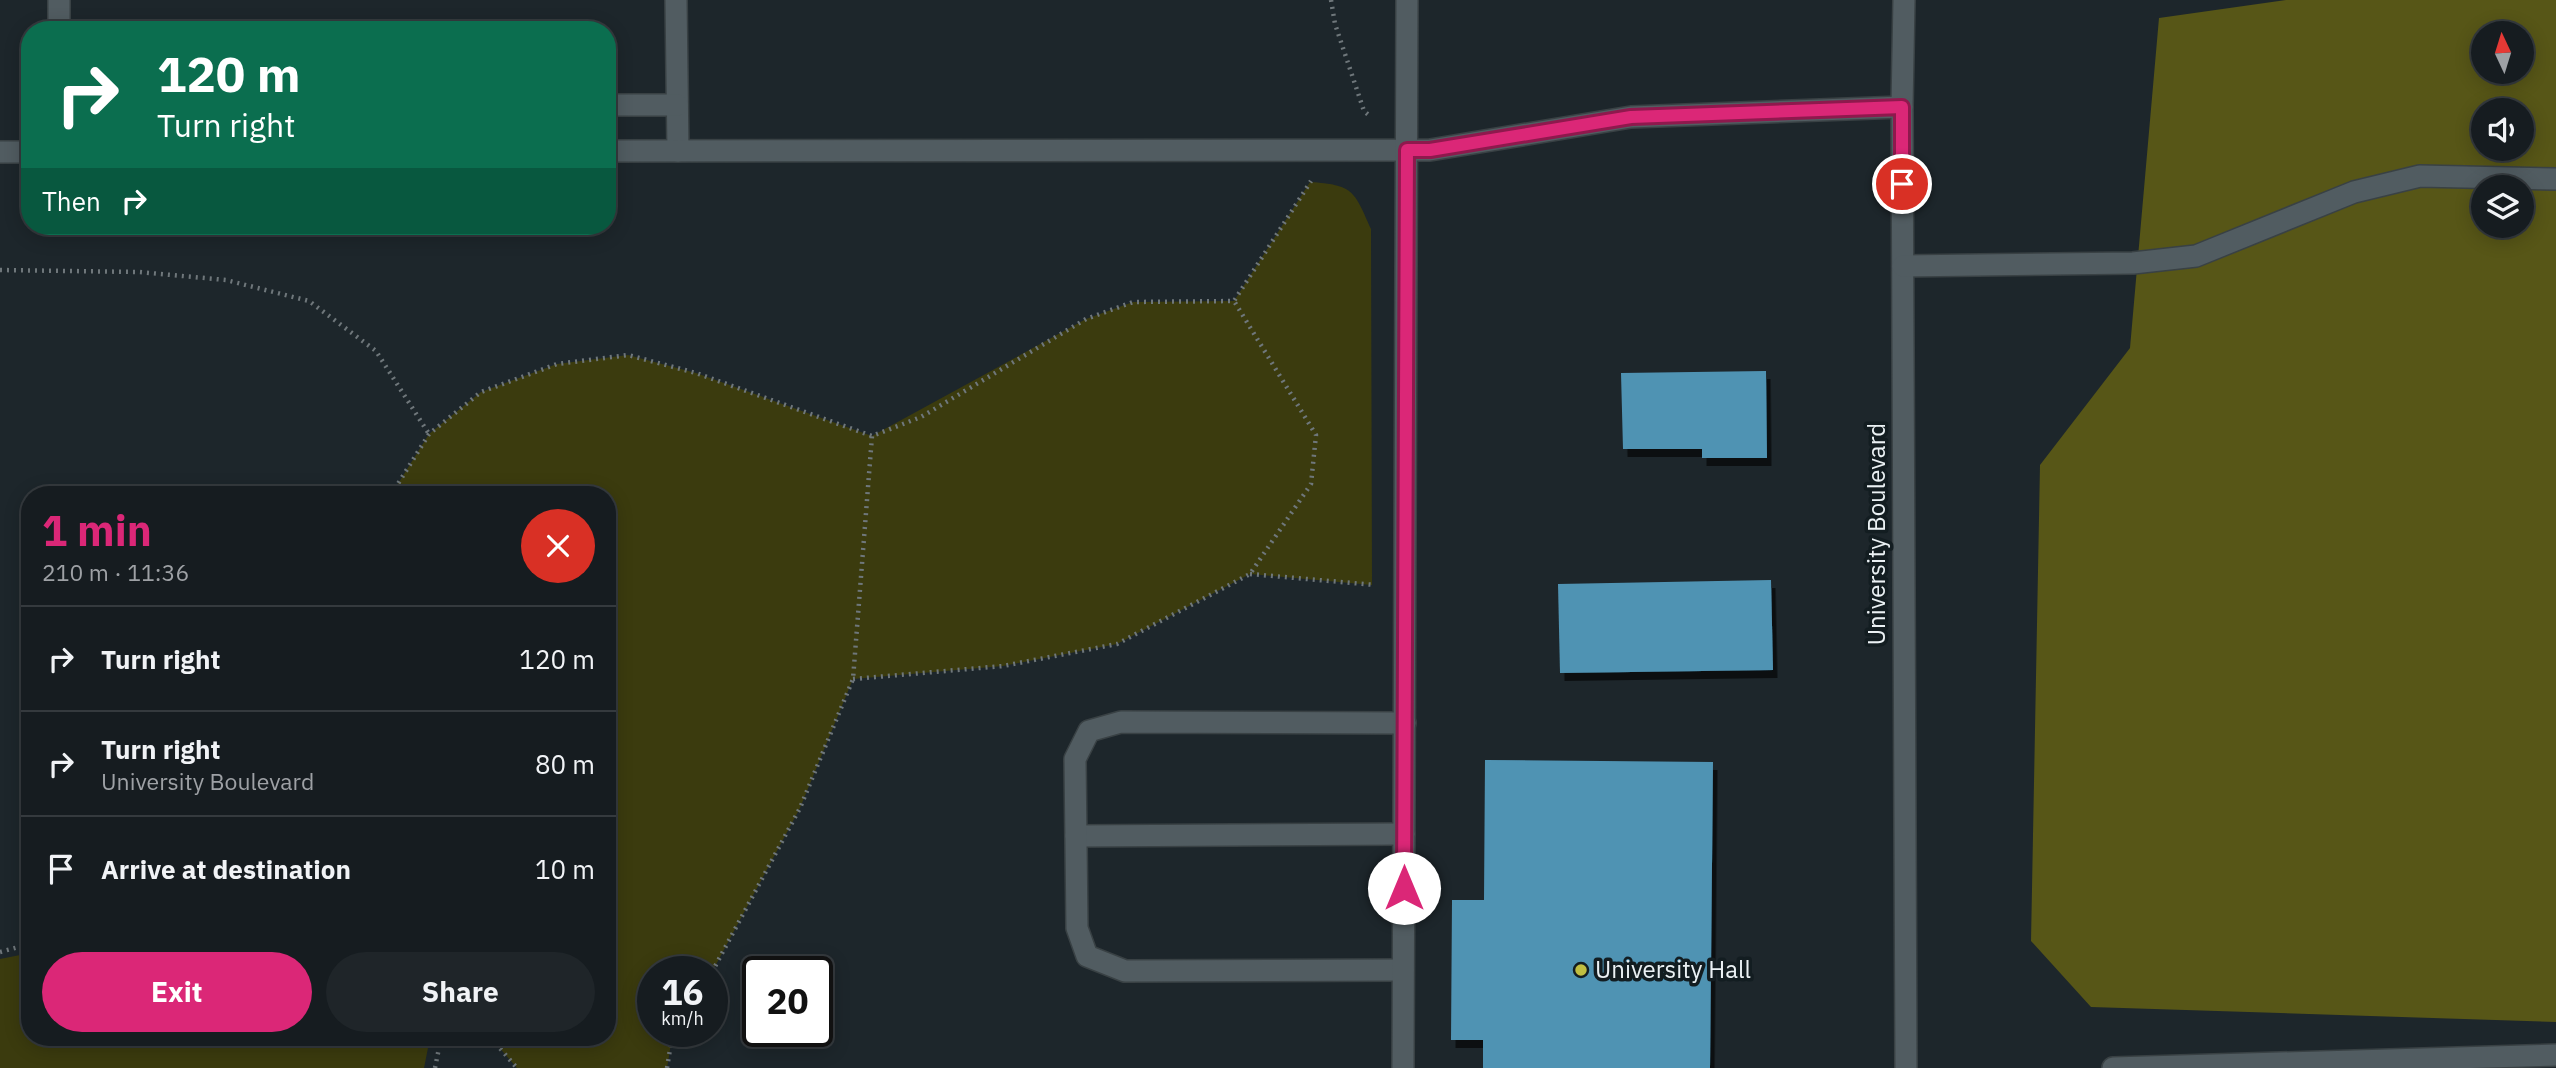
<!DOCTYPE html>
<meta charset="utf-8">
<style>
:root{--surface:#161c20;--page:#1f2529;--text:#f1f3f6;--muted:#9ea1a5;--line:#353a3e;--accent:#db2777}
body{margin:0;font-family:"IBM Plex Sans",sans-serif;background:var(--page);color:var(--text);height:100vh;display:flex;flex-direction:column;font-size:26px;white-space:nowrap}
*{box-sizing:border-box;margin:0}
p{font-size:23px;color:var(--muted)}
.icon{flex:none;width:38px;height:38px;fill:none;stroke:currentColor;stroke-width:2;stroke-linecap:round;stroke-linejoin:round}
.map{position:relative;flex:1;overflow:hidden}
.side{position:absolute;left:21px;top:486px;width:595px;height:560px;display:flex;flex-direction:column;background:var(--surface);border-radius:28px;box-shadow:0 4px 18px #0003,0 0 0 2px var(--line)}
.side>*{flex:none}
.guide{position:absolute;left:21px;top:21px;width:595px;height:214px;border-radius:28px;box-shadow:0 4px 18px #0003,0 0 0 2px var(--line);background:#0b6e4f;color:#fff;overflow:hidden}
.needle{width:46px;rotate:356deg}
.controls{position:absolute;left:2471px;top:21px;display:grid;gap:14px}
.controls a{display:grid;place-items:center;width:63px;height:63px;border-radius:50%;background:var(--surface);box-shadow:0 4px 18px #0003,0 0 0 2px var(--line);font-size:35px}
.speed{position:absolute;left:637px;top:956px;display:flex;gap:14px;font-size:35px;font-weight:700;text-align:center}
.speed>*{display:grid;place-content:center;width:91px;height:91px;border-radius:50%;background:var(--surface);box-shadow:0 4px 18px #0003,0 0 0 2px var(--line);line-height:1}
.speed small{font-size:18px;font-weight:400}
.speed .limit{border:4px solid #111;border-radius:10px;background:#fff;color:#111}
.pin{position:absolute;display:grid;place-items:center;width:60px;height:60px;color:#fff;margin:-30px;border:4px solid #fff;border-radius:50%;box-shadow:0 2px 7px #0007}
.me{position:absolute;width:77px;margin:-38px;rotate:0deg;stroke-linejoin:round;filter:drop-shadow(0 0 5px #0008)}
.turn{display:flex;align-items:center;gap:24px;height:147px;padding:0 21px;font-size:32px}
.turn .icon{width:91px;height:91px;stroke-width:2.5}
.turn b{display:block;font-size:49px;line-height:60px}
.then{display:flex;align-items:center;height:66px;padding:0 21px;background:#0003;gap:14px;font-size:26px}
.round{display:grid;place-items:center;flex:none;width:74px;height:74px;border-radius:37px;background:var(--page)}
.summary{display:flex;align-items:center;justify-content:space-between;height:119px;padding:0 21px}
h1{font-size:42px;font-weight:800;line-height:52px;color:var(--accent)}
.cta{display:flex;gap:14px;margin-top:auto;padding:14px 21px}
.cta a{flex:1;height:80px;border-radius:42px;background:var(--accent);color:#fff;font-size:28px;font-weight:800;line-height:80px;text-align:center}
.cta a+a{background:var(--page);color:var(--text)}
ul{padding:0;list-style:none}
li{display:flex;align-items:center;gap:21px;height:105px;padding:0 21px;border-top:2px solid var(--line)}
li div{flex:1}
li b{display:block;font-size:26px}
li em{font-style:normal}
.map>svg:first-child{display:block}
.green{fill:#3b3b0e}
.forest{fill:#575617;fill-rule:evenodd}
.building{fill:#5093b3;filter:url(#shadow)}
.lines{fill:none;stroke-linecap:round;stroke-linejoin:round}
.minor-casing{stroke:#394144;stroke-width:24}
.path{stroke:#6f777b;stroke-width:4.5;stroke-dasharray:2 5;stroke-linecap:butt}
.minor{stroke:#515c61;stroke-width:21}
.route-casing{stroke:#8e194d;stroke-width:18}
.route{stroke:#db2777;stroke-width:12}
.poi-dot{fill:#c0be41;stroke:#131d21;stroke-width:2.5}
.labels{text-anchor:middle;stroke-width:7;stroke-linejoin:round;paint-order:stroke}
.street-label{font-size:24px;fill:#ebf1f4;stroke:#131d21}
.poi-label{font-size:24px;fill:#ebf1f4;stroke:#131d21;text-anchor:start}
</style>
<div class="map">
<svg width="2556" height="1068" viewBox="0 0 2556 1068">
<defs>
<filter id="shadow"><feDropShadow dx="4.5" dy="8" stdDeviation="0" flood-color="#0009"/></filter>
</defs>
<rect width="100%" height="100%" fill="#1d262b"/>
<g class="green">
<path d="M 1310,182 C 1353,185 1354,190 1371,229 L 1372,585 L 1250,574 L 1117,644 L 1003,666 L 853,679 L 800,808 L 712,972 L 653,971 L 653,1031 L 673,1031 L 667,1068 L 517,1068 L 491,1038 L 607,1038 L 607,495 L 391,495 L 429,434 L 481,392 L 557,364 L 628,355 L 696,373 L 872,436 L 1086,319 L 1133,302 L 1234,301 Z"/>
<polygon points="30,953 30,1038 430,1038 424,1068 0,1068 0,959"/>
</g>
<path class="forest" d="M 2286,0 L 2556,0 L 2556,1022 L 2091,1007 L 2031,941 L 2040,465 L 2130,348 L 2159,18 ZM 2483,33 L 2522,33 L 2522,72 L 2483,72 ZM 2483,110 L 2522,110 L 2522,149 L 2483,149 ZM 2483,187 L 2522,187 L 2522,226 L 2483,226 Z"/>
<g class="building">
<polygon points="1766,371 1767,458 1702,458 1702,449 1623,449 1621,373"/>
<polygon points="1771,580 1773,670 1560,673 1558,584"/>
<polygon points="1485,760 1713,762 1710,1068 1483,1068 1483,1040 1451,1040 1452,900 1484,900"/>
</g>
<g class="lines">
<defs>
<g id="minor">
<polyline points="676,0 678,151"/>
<polyline points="1904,0 1902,107 1906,1068"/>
<polyline points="59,30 59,0"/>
<polyline points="607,105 677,105"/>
<polyline points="607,151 1430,150 1631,117 1902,107"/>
<polyline points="0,152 30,152"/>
<polyline points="1903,266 2133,263 2196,256 2354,192 2420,176 2556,179"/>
<polyline points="1076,836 1404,834"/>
<polyline points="1403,970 1125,971 1087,956 1077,928 1075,759 1089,731 1121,722 1405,723"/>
<polyline points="1403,1068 1407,0"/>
<polyline points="2113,1068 2556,1055"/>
</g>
</defs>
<use href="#minor" class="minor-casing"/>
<g class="path">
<polyline points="1331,0 1335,24 1364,111 1371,117"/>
<polyline points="0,270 139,272 226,280 309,301 376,351 429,434"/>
<polyline points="391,495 429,434 481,392 557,364 628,355 696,373 872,436 921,417 1086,319 1133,302 1234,301 1311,181"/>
<polyline points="1250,574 1375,585"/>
<polyline points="853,679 1003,666 1117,644 1250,574 1311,484 1316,435 1234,301"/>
<polyline points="0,952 30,944"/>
<polyline points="712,972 800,808 853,679 872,436"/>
<polyline points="491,1038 517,1068"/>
<polyline points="435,1068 441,1038"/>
<polyline points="667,1068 673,1031"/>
</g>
<use href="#minor" class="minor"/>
</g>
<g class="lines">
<defs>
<polyline id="route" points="1404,888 1407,150 1430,150 1631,117 1902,107 1902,184"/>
</defs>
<use href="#route" class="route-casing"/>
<use href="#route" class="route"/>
</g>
<circle class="poi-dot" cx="1581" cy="970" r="7"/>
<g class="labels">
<g class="street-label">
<text transform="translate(1877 534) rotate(-90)" y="8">University Boulevard</text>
</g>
<g class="poi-label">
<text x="1595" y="978">University Hall</text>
</g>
</g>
</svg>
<div class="controls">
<a><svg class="needle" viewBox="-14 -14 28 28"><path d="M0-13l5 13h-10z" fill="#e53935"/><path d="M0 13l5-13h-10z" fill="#9ea1a5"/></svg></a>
<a><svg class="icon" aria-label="sound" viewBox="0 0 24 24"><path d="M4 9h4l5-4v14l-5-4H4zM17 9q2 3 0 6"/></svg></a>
<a><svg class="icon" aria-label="layers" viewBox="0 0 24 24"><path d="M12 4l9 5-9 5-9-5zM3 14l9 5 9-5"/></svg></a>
</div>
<div class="speed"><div>16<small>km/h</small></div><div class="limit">20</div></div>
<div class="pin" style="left:1902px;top:184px;background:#d93025"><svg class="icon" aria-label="arrive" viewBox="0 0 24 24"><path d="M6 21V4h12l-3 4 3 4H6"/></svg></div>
<svg class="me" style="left:1404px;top:888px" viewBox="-20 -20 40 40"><circle r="19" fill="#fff"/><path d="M0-13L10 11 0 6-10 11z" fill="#db2777"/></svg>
<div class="guide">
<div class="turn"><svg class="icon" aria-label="right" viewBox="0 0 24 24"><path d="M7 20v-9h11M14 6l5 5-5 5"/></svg><div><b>120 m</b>Turn right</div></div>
<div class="then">Then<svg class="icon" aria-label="right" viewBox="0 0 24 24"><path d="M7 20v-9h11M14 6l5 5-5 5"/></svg></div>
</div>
<section class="side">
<div class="summary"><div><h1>1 min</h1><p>210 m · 11:36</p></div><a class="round" style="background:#d93025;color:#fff"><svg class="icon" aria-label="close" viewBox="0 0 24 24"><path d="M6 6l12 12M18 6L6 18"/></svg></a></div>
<ul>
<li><svg class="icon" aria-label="right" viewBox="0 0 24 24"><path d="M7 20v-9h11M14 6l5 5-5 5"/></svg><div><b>Turn right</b></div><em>120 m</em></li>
<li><svg class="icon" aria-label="right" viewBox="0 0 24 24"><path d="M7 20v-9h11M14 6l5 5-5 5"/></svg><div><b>Turn right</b><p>University Boulevard</p></div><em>80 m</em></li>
<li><svg class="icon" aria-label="arrive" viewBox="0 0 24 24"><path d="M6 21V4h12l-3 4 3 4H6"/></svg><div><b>Arrive at destination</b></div><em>10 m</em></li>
</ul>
<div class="cta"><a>Exit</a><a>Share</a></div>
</section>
</div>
